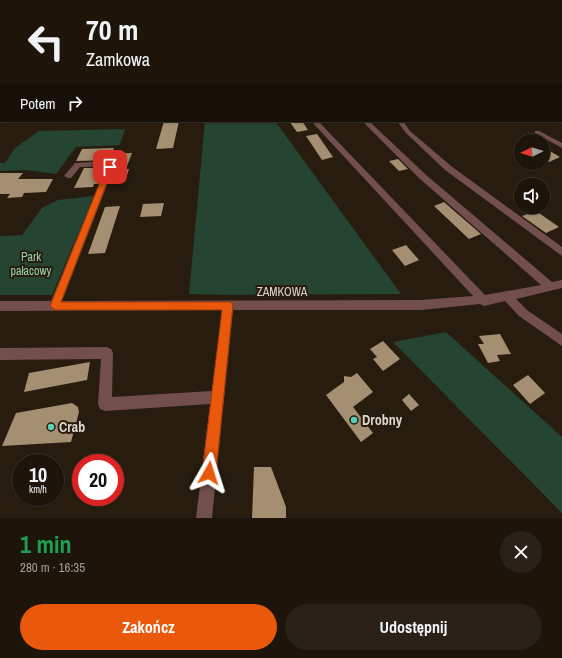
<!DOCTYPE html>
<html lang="pl">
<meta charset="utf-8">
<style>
:root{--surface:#1d150a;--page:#2a2218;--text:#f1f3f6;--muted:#a09f9c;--line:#3b342b;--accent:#ea580c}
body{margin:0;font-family:"Archivo Narrow",sans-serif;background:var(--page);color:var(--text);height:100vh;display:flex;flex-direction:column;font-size:15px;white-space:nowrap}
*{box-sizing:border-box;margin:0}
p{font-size:13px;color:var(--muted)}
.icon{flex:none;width:22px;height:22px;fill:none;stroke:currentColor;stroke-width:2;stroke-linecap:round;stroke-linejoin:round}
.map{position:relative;height:518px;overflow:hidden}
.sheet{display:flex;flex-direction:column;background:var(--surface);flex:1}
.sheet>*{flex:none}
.banner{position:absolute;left:0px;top:0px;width:562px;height:122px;box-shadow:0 1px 3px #0004,0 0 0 1px var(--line);background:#1d150a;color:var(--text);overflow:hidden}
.needle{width:26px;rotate:265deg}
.buttons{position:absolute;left:514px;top:134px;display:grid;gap:8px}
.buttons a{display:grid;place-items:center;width:36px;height:36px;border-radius:50%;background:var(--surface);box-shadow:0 1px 3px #0004,0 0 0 1px var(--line);font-size:20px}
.speed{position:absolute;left:12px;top:454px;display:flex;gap:8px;font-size:20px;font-weight:700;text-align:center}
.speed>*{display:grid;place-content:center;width:52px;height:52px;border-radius:50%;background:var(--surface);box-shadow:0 1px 3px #0004,0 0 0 1px var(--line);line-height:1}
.speed small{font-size:10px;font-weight:400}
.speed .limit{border:6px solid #d22;background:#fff;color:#111}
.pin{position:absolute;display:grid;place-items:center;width:34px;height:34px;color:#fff;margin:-17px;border-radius:8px;box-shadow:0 2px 6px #0006}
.me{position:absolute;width:44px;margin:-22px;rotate:6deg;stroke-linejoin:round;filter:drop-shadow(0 0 3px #0008)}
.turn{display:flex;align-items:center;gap:14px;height:84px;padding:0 20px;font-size:18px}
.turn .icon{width:52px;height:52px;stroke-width:2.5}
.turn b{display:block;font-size:28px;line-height:34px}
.then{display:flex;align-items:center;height:38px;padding:0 20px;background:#0003;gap:8px;font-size:15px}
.round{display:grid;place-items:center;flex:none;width:42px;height:42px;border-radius:21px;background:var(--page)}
.overview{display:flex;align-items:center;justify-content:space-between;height:68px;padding:0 20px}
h1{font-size:24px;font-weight:700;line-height:30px;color:#1e9e55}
.button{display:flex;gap:8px;margin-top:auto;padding:8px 20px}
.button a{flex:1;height:46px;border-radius:24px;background:var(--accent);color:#fff;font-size:16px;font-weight:700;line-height:46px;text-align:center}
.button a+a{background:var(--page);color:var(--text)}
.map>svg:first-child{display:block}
.green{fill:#264432}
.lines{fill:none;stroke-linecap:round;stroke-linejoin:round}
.stream{stroke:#2a5659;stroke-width:1.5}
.building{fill:#a58f72}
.minor{fill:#724e4d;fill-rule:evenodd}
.route{fill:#ea580c;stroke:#983908}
.poi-dot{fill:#5bcebb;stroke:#271c0e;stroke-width:1.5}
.labels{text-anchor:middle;stroke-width:4;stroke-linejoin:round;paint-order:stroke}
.park-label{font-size:12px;fill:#96d1ac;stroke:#271c0e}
.street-label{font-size:12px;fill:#ded7cd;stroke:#271c0e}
.near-poi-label{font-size:14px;font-weight:bold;fill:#ded7cd;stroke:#271c0e;text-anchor:start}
</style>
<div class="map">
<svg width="562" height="518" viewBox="0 0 562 518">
<rect width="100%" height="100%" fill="#271c0e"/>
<g class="green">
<polygon points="205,121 275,121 401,294 230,295 189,294"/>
<polygon points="125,129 120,145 76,147 56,174 26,170 0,171 0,163 5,163 15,148 39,131"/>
<polygon points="94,196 52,295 0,295 0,236 22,235 42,208 58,200"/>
<polygon points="446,332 562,437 562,513 393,342"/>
</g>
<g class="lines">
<polyline class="stream" points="63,1 66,0"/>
</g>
<g class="building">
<polygon points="164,121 179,121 173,148 156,149"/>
<polygon points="289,121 302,121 308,130 297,132"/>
<polygon points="317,134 333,157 322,160 306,136"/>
<polygon points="543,147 560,157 549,162 543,158"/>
<polygon points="114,148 111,154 132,153 126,169 129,169 125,182 109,183 115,168 113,160 76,161 82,149"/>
<polygon points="398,159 408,169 399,171 389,161"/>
<polygon points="84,168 104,168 98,184 94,184 93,187 74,188"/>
<polygon points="0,173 23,173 18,179 53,179 46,192 24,193 22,197 7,198 10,194 0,194"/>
<polygon points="444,202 452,209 481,234 469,239 434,206"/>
<polygon points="164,203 161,216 140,217 143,204"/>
<polygon points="120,206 105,253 88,254 105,207"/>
<polygon points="536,211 559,227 546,233 522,216"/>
<polygon points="406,245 419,260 405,266 392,250"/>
<polygon points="500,334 511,354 497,355 500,361 488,363 478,344 484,344 479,336"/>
<polygon points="383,341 400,359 383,371 373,359 377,357 370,349"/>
<polygon points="90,362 87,380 24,392 29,373"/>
<polygon points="357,373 373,392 353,407 373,433 361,442 326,395 344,382 344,376 351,377"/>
<polygon points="528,375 545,393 530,404 513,385"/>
<polygon points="409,394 419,405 411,411 402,400"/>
<polygon points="72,403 78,407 79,412 71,442 2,446 16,413"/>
<polygon points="254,467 271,467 286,507 286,518 252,518"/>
</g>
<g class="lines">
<g class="minor">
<rect x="183" y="0" width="4" height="1"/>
<polygon points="394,0 412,0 411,1"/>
<rect x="0" y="33" width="1" height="2"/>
<rect x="0" y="92" width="1" height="4"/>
<polygon points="311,121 318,121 485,295 541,285 419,178 364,123 363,121 369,121 425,174 552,282 562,280 562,288 516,299 527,310 562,334 562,346 519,316 505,301 484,306 480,304 421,310 233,310 212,518 196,518 210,404 105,411 100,409 98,404 101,359 0,360 0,348 107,347 111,349 113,353 112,397 212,391 222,310 0,311 0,301 51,301 106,167 106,166 80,167 71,178 68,178 64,176 75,163 109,161 112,161 114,167 62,301 421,300 473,296"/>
<polygon points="397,121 403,121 410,131 451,166 562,247 562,256 445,170 406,133"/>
<polygon points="535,131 539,131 562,143 562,148 535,133"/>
</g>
</g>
<polygon class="route" points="107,165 113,167 61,302 231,302 233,305 216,473 214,478 209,480 204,478 202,473 222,310 55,310 50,306"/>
<g class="poi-dot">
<circle cx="354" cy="420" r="4"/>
<circle cx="51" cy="427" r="4"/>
</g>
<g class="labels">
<g class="park-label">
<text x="31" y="261">Park<tspan x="31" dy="14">pałacowy</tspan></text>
</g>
<g class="street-label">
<text x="282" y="296">ZAMKOWA</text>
</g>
<g class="near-poi-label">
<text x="362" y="425">Drobny</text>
<text x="59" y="432">Crab</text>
</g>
</g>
</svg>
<div class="buttons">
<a><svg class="needle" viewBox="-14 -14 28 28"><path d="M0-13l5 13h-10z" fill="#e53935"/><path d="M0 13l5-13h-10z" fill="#a09f9c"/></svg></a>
<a><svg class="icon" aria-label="sound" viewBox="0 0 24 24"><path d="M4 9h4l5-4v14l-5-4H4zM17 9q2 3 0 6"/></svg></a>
</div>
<div class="speed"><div>10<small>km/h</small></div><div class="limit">20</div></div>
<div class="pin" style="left:110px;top:167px;background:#d93025"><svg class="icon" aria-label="arrive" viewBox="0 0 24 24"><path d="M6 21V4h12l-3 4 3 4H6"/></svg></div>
<svg class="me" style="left:209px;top:473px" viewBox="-20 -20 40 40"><path d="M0-17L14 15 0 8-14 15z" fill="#ea580c" stroke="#fff" stroke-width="4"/></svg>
<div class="banner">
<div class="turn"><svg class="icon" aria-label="left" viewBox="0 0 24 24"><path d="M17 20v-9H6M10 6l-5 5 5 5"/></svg><div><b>70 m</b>Zamkowa</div></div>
<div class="then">Potem<svg class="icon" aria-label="right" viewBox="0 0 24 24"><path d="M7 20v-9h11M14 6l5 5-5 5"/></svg></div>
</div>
</div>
<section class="sheet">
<div class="overview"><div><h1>1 min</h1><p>280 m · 16:35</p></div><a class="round"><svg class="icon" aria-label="close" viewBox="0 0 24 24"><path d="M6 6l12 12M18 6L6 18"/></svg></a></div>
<div class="button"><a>Zakończ</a><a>Udostępnij</a></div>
</section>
